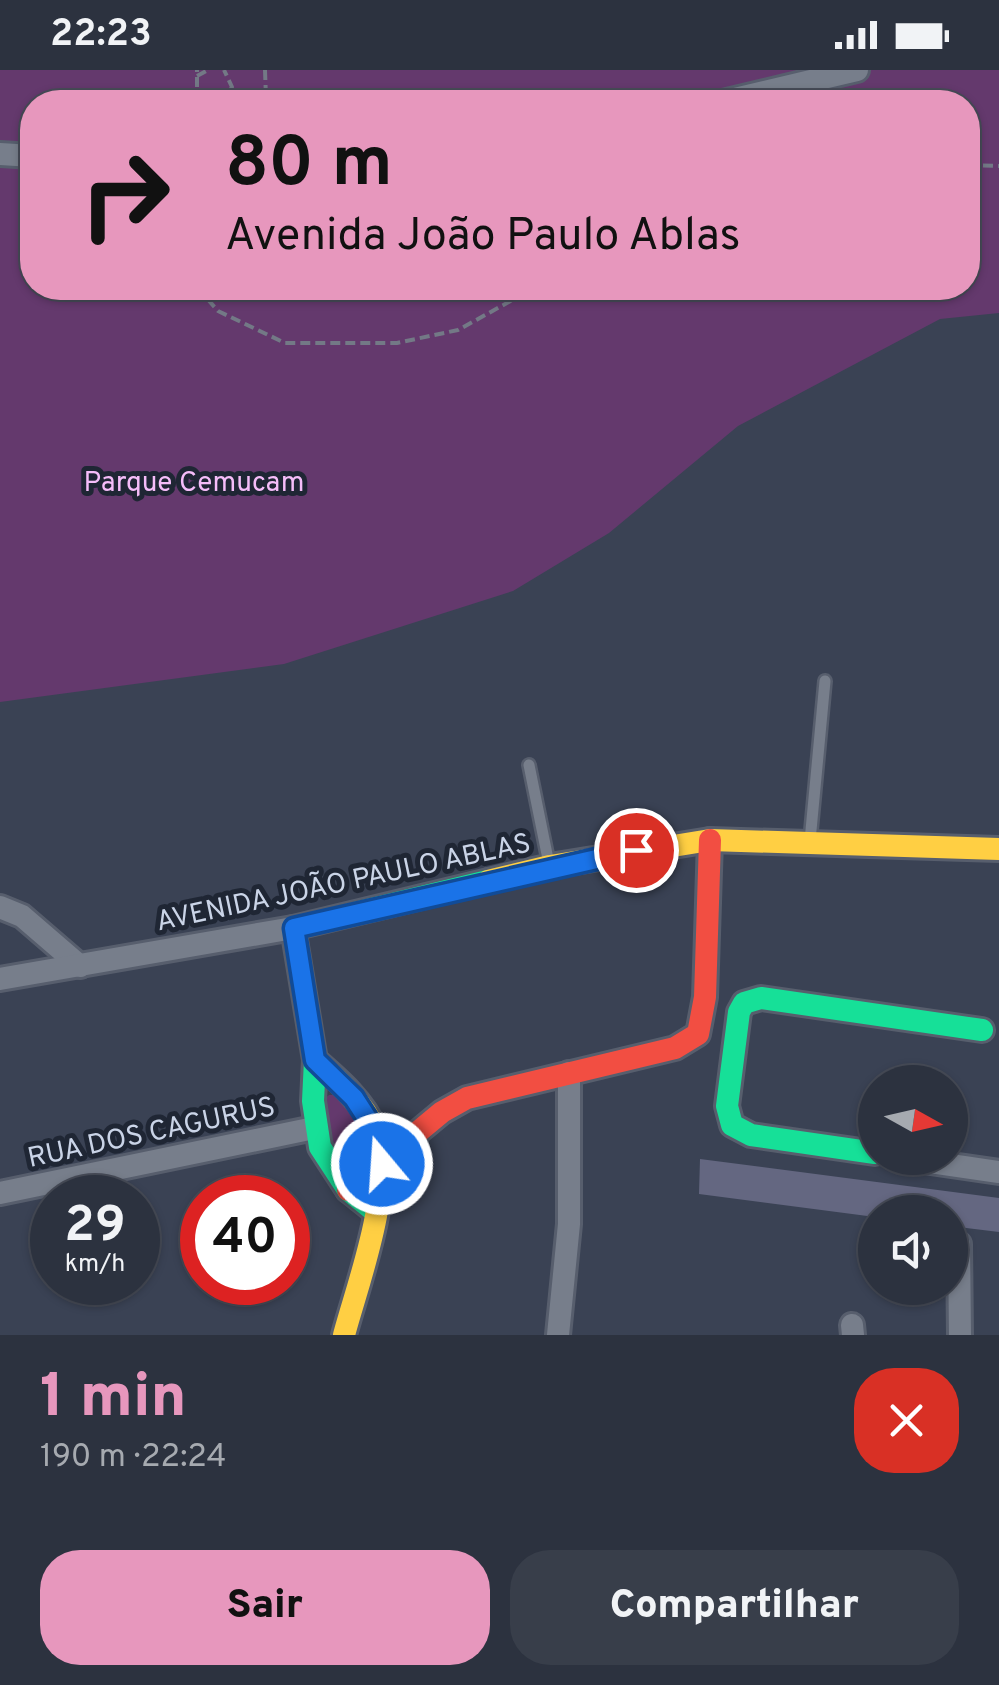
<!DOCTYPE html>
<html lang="pt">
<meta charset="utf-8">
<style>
:root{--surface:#2c323f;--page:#383e4a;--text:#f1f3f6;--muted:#a6aab0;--line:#484d59;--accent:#e797bd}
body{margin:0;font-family:Overpass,sans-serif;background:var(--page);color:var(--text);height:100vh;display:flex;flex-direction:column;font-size:38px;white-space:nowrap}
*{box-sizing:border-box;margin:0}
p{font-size:32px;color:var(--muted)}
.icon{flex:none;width:55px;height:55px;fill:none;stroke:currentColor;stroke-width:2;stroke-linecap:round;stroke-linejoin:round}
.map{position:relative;height:1265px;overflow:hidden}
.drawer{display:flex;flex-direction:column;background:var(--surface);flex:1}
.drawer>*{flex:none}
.top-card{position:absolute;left:20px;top:20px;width:960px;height:210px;border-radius:40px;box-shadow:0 2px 8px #0004,0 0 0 2px var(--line);background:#e797bd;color:#111;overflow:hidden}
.needle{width:65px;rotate:98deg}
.buttons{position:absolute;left:858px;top:995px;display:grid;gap:20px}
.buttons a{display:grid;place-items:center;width:110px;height:110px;border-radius:50%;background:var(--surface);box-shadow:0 2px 8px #0004,0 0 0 2px var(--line);font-size:50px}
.speed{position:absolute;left:30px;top:1105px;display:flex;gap:20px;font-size:50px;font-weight:700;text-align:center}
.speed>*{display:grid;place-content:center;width:130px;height:130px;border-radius:50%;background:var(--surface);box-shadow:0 2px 8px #0004,0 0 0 2px var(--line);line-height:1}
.speed small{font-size:25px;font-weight:400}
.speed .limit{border:15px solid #d22;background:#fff;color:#111}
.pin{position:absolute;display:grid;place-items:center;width:85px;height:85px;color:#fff;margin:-42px;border:5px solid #fff;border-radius:50%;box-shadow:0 2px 10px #0007}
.me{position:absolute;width:110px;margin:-55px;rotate:342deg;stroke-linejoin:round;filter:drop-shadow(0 0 8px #0008)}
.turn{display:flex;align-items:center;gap:35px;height:210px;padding:0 40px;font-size:45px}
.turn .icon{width:130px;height:130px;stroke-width:2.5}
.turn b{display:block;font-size:70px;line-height:85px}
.round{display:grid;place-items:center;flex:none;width:105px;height:105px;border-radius:40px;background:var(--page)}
.overview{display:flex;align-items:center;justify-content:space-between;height:170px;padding:0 40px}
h1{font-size:60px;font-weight:800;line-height:75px;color:var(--accent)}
.action{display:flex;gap:20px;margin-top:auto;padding:20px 40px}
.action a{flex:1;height:115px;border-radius:40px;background:var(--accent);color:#111;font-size:40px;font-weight:800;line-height:115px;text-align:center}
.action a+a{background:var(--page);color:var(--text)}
.status{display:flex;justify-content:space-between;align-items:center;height:70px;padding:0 50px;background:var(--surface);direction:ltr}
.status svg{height:28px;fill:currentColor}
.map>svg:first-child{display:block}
.green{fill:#64396d;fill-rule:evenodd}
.building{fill:#646781}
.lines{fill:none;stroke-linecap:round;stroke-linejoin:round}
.lane-casing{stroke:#575e6d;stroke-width:16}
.street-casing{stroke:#575e6d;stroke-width:28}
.fast-casing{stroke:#575e6d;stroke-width:28}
.slow-casing{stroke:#575e6d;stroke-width:28}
.jam-casing{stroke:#575e6d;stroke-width:28}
.path{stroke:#737986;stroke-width:4;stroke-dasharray:10 5;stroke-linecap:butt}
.lane{stroke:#777e8b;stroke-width:11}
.street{stroke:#777e8b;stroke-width:22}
.fast{stroke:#16e098;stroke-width:22}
.slow{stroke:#ffcf43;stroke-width:22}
.jam{stroke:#f24e42;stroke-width:22}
.route-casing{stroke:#114b97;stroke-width:25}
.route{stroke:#1a73e8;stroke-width:18}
.labels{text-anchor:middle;stroke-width:10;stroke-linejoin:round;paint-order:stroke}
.park-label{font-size:28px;fill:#f5bdf9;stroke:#1f2634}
.street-label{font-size:28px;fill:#cad4e7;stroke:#1f2634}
</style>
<div class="status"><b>22:23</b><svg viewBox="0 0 49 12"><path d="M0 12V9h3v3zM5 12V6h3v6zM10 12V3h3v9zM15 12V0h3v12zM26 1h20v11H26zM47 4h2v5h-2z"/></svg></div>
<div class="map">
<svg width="999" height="1265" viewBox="0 0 999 1265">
<rect width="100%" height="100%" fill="#3a4254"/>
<g class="green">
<path d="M 0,0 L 999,0 L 999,243 L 940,249 L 738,356 L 609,463 L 513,521 L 284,594 L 0,632 ZM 32,32 L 968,32 L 968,218 L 32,218 Z"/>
<polygon points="329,1025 335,1025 357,1053 370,1086 357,1101 339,1094 322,1031"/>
</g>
<polygon class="building" points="700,1089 999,1128 999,1162 950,1156 950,1142 875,1142 875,1147 699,1124"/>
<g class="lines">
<defs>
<g id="lane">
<polyline points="529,695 549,794"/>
<polyline points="810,771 825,611"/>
</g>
<g id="street">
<polyline points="722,32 857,0"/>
<polyline points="0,84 32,86"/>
<polyline points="0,837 22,846 80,896"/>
<polyline points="0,909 293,858"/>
<polyline points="903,1088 999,1102"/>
<polyline points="0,1123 314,1058"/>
<polyline points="959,1174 960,1265"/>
<polyline points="852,1255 853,1265"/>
<polyline points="558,1265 569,1154 569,1003"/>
</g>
<g id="fast">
<polyline points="875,1083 751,1065 732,1055 727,1036 739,942 744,933 761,928 982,960"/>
<polyline points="373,1140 348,1120 320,1077 313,1031 315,990 293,858 488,811"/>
</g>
<g id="slow">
<polyline points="488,811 550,796 710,770 999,779"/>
<path d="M 315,990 C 337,1009 364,1032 375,1060 C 395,1116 359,1209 344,1265"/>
</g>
<polyline id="jam" points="348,1120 442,1042 467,1028 675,978 698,964 705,927 710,770"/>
</defs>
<use href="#lane" class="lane-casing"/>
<use href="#street" class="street-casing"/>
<use href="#fast" class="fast-casing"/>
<use href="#slow" class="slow-casing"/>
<use href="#jam" class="jam-casing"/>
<g class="path">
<polyline points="265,0 266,28 281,32"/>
<polyline points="197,6 208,0"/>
<polyline points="197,32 197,0"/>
<polyline points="223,32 232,17 224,0"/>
<polyline points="968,95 999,96"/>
<polyline points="198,218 218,241 285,273 397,273 458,260 534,218"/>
</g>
<use href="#lane" class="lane"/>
<use href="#street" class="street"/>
<use href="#fast" class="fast"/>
<use href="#slow" class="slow"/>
<use href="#jam" class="jam"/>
</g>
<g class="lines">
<defs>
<polyline id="route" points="382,1094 374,1059 354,1028 315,990 294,858 636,780"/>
</defs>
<use href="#route" class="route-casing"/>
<use href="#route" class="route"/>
</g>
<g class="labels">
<g class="park-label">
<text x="194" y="421">Parque Cemucam</text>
</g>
<g class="street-label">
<text transform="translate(343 811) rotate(-12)" y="10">AVENIDA JOÃO PAULO ABLAS</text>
<text transform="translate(151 1061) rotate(-12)" y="10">RUA DOS CAGURUS</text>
</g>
</g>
</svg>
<div class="buttons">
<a><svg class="needle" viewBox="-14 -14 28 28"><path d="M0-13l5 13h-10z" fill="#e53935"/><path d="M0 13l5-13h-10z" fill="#a6aab0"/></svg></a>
<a><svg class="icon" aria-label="sound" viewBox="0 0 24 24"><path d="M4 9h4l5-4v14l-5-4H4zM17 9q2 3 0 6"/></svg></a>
</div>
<div class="speed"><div>29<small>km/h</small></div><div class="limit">40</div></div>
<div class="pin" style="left:636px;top:780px;background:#d93025"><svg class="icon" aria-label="arrive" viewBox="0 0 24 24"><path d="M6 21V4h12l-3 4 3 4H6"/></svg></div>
<svg class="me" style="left:382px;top:1094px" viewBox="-20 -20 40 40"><circle r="17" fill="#1a73e8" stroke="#fff" stroke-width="3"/><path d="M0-11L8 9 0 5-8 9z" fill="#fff"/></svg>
<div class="top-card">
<div class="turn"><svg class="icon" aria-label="right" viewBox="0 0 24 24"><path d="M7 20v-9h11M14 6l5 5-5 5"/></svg><div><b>80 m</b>Avenida João Paulo Ablas</div></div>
</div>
</div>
<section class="drawer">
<div class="overview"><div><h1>1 min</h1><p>190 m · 22:24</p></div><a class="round" style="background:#d93025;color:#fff"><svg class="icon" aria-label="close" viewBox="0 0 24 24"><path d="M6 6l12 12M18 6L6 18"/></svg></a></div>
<div class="action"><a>Sair</a><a>Compartilhar</a></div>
</section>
